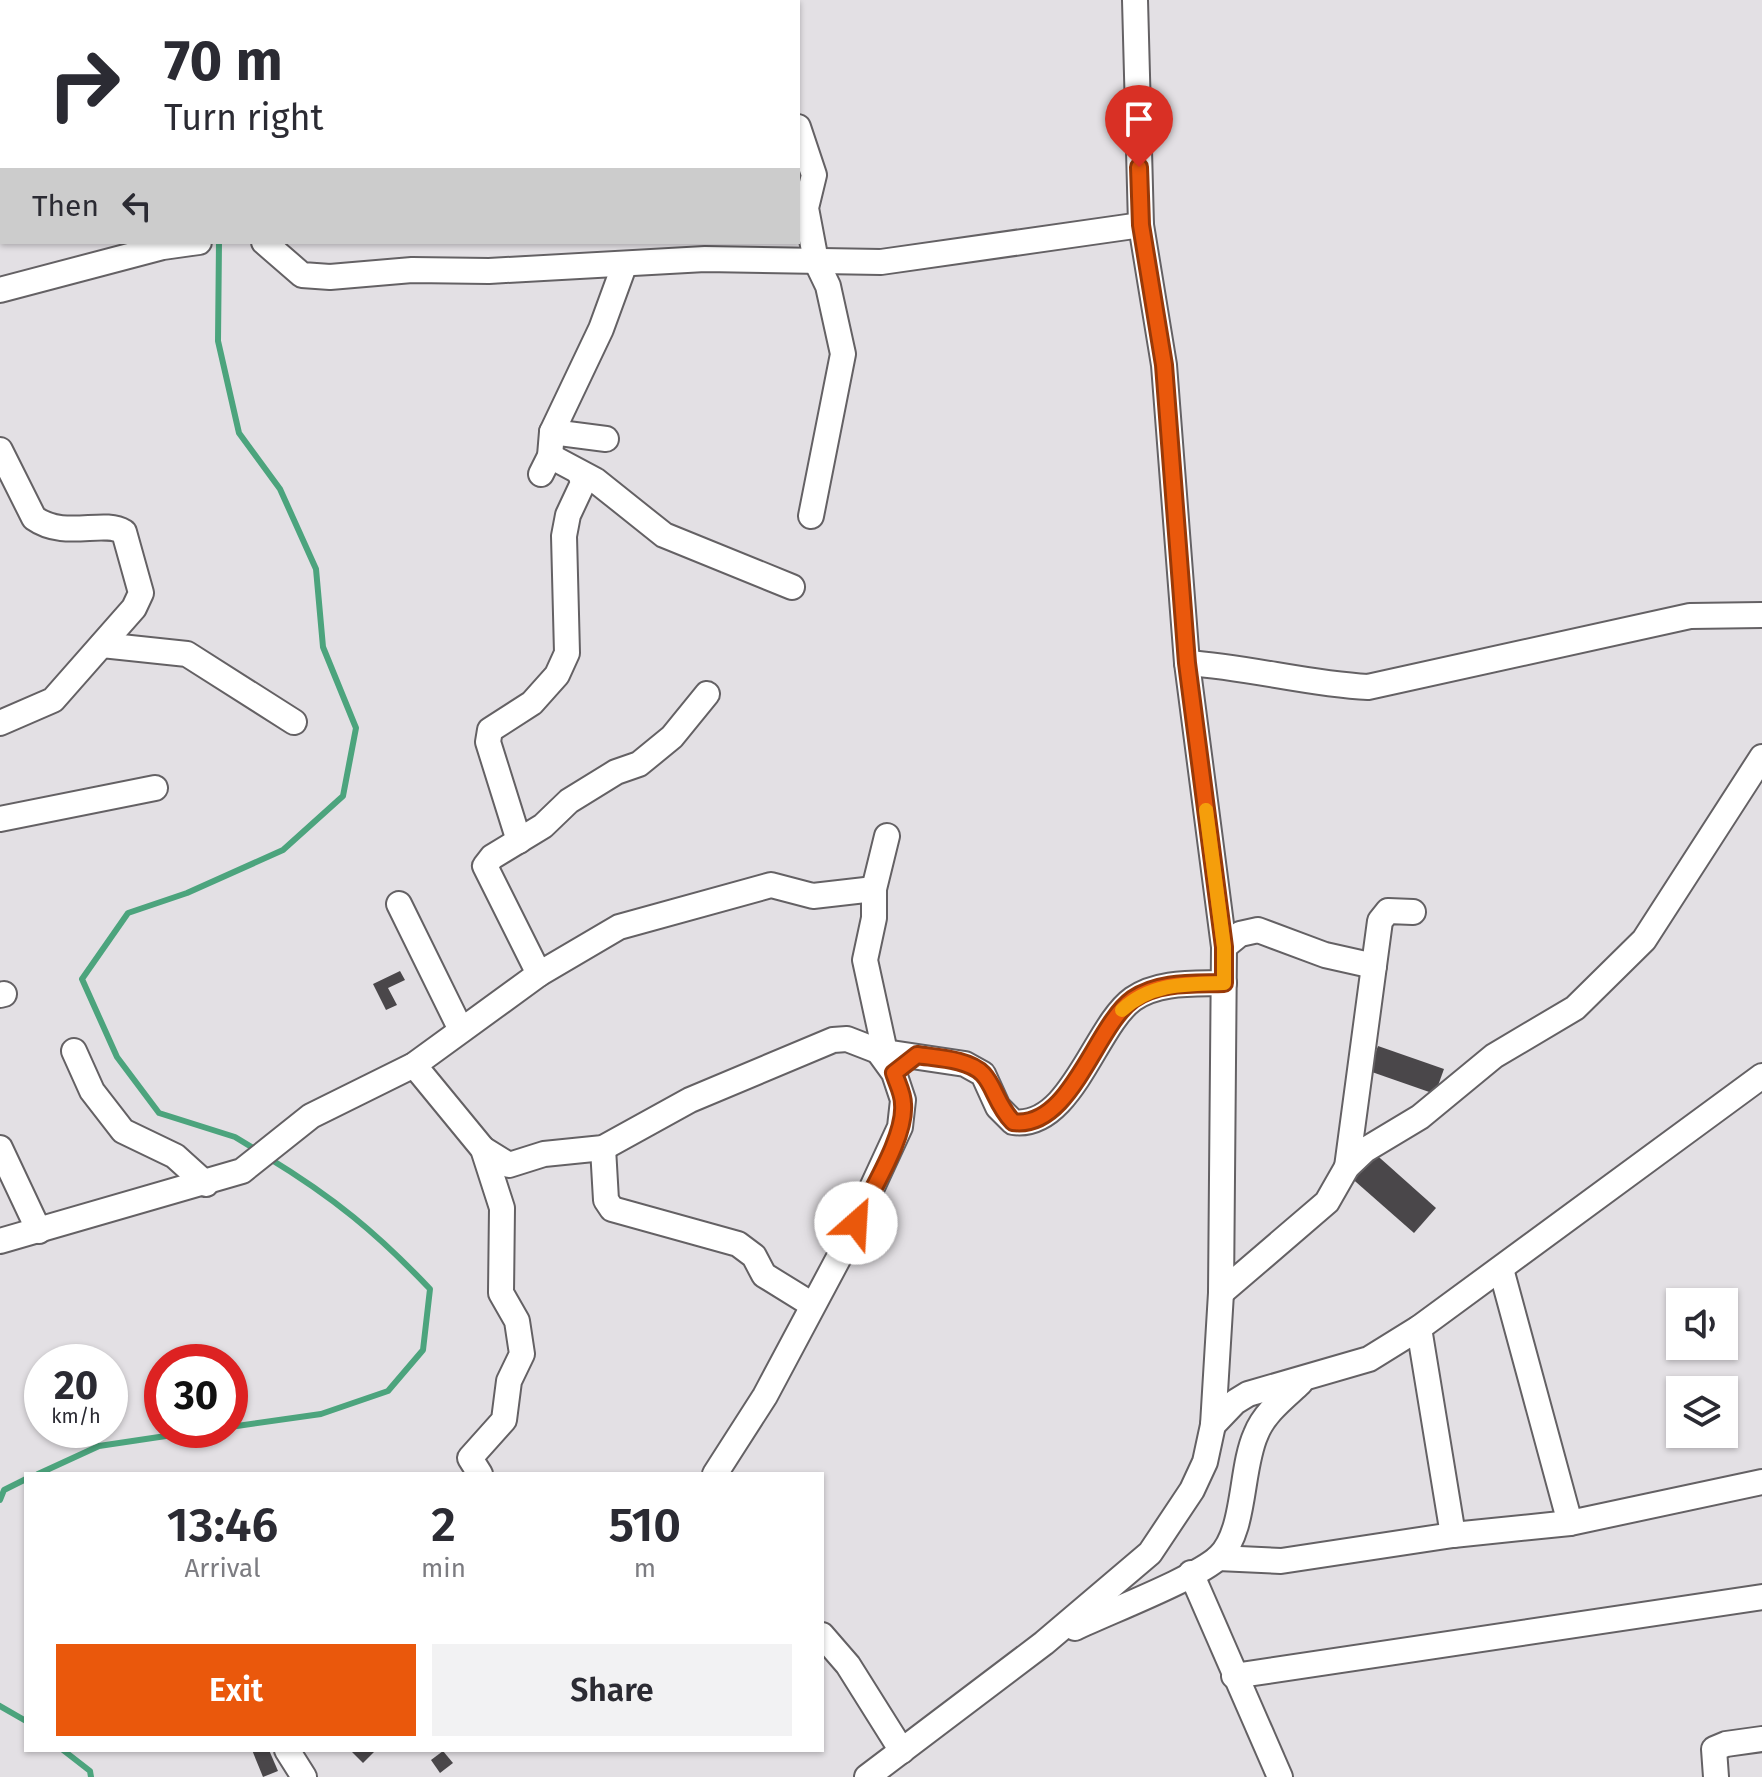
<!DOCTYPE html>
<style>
:root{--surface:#fff;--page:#f2f2f3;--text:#2b2b33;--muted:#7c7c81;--accent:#ea580c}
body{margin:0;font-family:"Fira Sans",sans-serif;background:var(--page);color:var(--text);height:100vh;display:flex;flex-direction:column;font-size:30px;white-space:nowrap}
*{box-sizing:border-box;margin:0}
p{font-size:26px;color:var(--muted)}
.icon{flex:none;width:44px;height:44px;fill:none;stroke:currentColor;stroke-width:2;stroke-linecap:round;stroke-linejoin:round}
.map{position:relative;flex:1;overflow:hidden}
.side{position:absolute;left:24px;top:1472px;width:800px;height:280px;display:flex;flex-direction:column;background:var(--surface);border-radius:0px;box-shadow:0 2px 6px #0004}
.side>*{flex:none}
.guide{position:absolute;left:0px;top:0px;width:800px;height:244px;box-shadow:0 2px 6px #0004;background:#fff;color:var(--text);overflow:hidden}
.buttons{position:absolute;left:1666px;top:1288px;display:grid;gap:16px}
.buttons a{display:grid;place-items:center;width:72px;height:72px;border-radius:0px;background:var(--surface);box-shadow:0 2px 6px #0004;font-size:40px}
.speed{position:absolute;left:24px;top:1344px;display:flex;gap:16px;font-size:40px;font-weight:700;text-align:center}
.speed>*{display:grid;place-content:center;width:104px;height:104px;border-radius:50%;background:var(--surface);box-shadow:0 2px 6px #0004;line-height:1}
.speed small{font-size:20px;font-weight:400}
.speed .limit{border:12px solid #d22;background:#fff;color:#111}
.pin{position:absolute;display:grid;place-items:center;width:68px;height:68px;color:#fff;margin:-82px -34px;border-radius:50% 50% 50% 0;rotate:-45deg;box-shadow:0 0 8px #0007}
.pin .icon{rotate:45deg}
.me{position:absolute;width:88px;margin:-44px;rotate:26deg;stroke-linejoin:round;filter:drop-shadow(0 0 6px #0008)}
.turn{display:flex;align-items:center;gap:28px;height:168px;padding:0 32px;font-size:36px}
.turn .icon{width:104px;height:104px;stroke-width:2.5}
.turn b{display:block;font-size:56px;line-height:68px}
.then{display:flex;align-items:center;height:76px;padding:0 32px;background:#0003;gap:16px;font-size:30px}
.eta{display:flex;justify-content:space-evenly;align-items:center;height:136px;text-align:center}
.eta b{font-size:48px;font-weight:600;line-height:56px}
.button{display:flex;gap:16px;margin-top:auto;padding:16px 32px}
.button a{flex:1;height:92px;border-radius:0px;background:var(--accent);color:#fff;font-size:32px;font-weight:600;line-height:92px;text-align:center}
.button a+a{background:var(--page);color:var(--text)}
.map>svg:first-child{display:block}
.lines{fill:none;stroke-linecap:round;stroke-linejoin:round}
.stream{stroke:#4ca47d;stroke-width:6}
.building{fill:#4a474a}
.minor-casing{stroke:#646164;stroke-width:28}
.minor{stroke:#fff;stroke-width:24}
.route-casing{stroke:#983908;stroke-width:20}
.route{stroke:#ea580c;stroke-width:14}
.slow{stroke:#f59e0b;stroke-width:14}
</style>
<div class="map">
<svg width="1762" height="1777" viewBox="0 0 1762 1777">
<rect width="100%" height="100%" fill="#e3e0e4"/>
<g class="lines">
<g class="stream">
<polyline points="158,0 159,2"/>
<polyline points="219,242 218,341 239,433 280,489 316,569 323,647 356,728 343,796 283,850 187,893 128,913 82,979 117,1057 159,1113 235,1137 258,1151"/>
<path d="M 230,1427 L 321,1414 L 388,1391 L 423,1350 L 430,1289 C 377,1233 333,1197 267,1157"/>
<polyline points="38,1474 99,1446 206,1430"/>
<polyline points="0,1500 4,1490 26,1479"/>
<polyline points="0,1706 26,1721"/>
<polyline points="63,1750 90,1771 91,1777"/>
</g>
</g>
<g class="building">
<polygon points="400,971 405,980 388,988 397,1005 386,1010 373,984"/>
<polygon points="1378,1046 1444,1069 1435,1094 1369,1071"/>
<polygon points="1371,1150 1436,1208 1414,1233 1348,1175"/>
<polygon points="252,1750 269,1750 278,1771 263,1777"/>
<polygon points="350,1750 376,1750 363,1763"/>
<polygon points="443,1751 453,1763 440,1773 431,1760"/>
</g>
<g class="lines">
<defs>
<g id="minor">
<polyline points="770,0 770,2"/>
<polyline points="0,51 2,50"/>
<polyline points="798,127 814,175 806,208 816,261 828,286 843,354 811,516"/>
<polyline points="264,242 302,275 330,277 412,270 489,271 705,259 881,262 1141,225"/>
<polyline points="0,290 163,247 199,242"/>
<polyline points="552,432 606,439"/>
<path d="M 0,450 L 34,518 C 65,540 103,519 124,532 L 141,593 L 134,608 L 53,700 L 0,723"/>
<polyline points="550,456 595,480 664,535 792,587"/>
<polyline points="541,474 550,456 552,432 601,329 624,266"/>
<polyline points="102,645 187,654 294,722"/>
<path d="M 1187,663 C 1249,667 1307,684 1368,687 L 1690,616 L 1762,615"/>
<polyline points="0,819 155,788"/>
<polyline points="519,841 488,742 490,730 532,703 557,675 567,653 564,536 568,515 583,483 580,473"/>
<polyline points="399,904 461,1030"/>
<polyline points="1224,947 1240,934 1258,930 1325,955 1374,966"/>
<polyline points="539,974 485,866 492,857 543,826 569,801 616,772 639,764 672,737 707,694"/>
<polyline points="0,995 4,994"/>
<polyline points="74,1051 92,1091 123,1131 175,1156 206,1184"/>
<polyline points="885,1052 865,960 874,918 874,889 887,836"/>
<polyline points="414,1065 483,1149 502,1208 501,1293 517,1321 522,1354 509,1381 504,1420 470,1458 480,1474"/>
<polyline points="0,1148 39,1231"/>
<polyline points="603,1148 606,1200 612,1209 738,1244 754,1256 764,1275 811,1304"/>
<path d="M 483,1149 L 509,1165 L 544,1154 L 603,1148 L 690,1100 L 833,1040 L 847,1039 L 878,1051 L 965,1064 L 983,1074 L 998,1107 L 1013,1122 C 1071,1130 1095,1026 1133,999 C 1159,981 1194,984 1224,983"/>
<polyline points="1347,1167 1380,921 1388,911 1413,912"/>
<polyline points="0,1241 242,1171 311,1116 414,1065 539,974 619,927 771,885 813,896 874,889"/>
<polyline points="1501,1269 1570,1523"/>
<polyline points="1221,1293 1327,1202 1347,1167 1365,1150 1420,1117 1494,1056 1575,1008 1644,940 1762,757"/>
<polyline points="1419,1328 1453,1535"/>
<polyline points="1213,1425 1235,1402 1248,1394 1369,1359 1419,1328 1762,1076"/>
<polyline points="715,1474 765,1396 845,1246 900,1127 903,1100 894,1073 878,1051"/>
<polyline points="1218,1558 1281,1561 1453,1535 1570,1523 1762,1482"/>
<polyline points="1191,1573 1280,1777"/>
<path d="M 1075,1628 C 1108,1612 1197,1578 1219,1557 C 1246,1531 1240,1469 1256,1434 C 1264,1413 1284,1398 1300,1383"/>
<polyline points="822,1635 848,1665 902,1751"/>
<polyline points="1234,1676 1762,1597"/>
<polyline points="287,1750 304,1777"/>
<polyline points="867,1777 1044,1643 1150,1553 1192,1490 1205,1462 1213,1425 1221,1293 1224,947 1187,663 1164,365 1141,225 1135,0"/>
<polyline points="1716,1777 1714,1749 1726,1744 1762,1739"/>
</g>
</defs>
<use href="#minor" class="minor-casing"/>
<use href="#minor" class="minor"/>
</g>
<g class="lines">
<defs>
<path id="route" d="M 856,1223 C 870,1192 906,1137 903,1104 C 903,1093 897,1083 894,1073 L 917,1055 C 936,1058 969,1059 983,1074 C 995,1087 996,1104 1013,1122 C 1071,1130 1095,1026 1133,999 C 1159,981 1194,984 1224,983 L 1224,947 L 1187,663 L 1164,365 L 1141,225 L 1139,167"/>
</defs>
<use href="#route" class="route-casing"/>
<use href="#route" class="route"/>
<path class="slow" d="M 1122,1010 C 1151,983 1186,984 1224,983 L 1224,947 L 1206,810"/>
</g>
</svg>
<div class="buttons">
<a><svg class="icon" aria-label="sound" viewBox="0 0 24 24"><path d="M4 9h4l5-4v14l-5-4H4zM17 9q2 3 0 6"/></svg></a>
<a><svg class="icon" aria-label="layers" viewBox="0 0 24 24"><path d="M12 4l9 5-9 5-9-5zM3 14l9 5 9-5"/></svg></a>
</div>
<div class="speed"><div>20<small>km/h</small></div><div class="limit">30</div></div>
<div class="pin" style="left:1139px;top:167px;background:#d93025"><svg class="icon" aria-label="arrive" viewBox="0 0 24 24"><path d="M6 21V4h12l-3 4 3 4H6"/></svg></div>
<svg class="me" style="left:856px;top:1223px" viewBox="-20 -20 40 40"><circle r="19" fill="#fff"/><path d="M0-13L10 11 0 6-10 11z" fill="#ea580c"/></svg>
<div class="guide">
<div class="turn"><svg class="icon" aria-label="right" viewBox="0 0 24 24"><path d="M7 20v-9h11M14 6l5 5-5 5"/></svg><div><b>70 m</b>Turn right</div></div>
<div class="then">Then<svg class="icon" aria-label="left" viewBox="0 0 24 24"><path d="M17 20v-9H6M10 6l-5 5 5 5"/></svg></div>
</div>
<section class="side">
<div class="eta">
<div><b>13:46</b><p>Arrival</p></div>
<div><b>2</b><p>min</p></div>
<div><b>510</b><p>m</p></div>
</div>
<div class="button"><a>Exit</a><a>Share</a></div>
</section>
</div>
